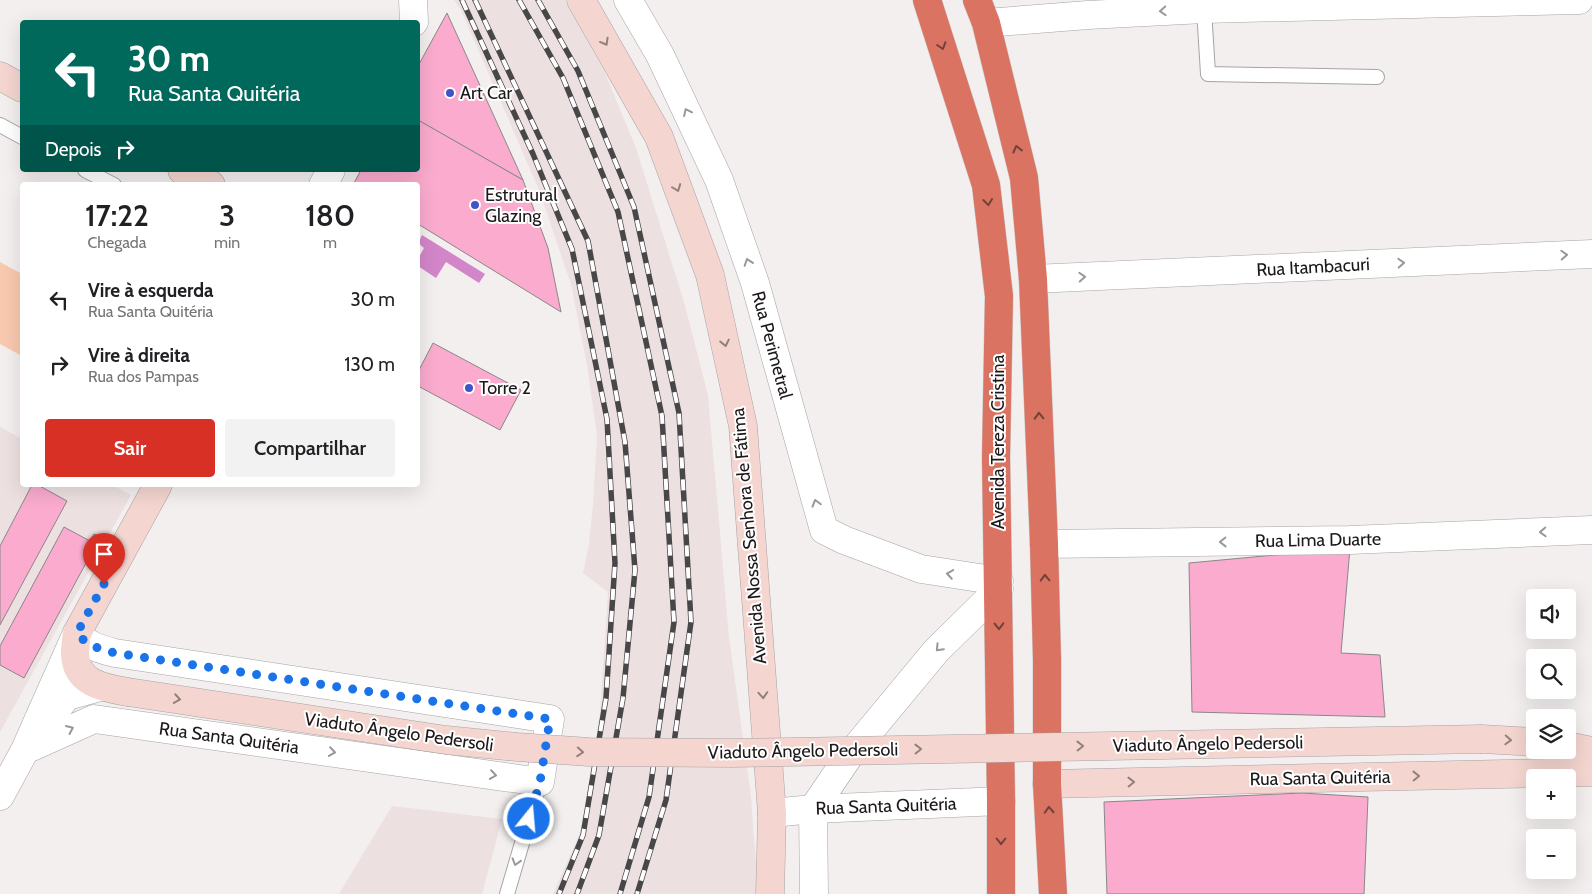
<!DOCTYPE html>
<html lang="pt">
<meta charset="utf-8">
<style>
:root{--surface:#fff;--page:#f2f2f2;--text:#202124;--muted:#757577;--accent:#d93025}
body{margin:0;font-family:Cabin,sans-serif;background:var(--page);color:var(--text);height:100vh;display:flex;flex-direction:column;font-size:19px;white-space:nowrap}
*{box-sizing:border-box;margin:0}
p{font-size:16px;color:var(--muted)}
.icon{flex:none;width:28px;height:28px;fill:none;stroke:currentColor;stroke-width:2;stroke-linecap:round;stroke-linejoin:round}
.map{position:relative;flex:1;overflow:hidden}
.sheet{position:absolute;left:20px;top:182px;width:400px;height:305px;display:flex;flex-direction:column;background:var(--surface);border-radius:5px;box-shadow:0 5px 20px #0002}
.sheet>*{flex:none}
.top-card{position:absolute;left:20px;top:20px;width:400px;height:152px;border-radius:5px;box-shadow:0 5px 20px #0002;background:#00695c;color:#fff;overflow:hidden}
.controls{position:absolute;left:1526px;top:589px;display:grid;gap:10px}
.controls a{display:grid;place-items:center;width:50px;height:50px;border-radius:5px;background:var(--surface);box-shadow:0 5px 20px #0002;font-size:25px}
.pin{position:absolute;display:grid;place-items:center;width:42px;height:42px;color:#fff;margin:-51px -21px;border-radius:50% 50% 50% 0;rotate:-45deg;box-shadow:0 0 5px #0007}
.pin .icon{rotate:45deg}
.me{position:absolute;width:55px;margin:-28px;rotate:17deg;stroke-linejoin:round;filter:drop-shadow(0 0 4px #0008)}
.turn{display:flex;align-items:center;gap:18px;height:105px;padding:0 25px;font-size:22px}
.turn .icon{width:65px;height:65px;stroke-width:2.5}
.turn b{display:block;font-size:35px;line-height:42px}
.then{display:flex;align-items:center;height:48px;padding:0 25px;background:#0003;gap:10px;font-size:19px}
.eta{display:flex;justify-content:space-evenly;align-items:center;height:85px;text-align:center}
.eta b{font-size:30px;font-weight:600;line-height:35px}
.button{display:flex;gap:10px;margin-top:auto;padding:10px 25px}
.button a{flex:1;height:58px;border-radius:5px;background:var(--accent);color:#fff;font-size:20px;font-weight:600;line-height:58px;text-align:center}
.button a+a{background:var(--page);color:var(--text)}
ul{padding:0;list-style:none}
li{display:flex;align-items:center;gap:15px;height:65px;padding:0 25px}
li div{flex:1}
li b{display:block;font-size:19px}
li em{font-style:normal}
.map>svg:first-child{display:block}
.built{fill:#ede0e1}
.green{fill:#f9c9af}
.water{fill:#d286c9}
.building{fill:#faabce;stroke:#8a8788}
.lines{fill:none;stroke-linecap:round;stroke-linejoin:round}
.lane-casing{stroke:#a7a3a4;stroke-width:16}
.street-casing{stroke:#a7a3a4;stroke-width:29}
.secondary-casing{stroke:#a7a3a4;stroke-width:29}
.highway-casing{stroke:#cdcccc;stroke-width:29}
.lane{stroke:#fff;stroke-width:14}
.street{stroke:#fff;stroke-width:28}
.secondary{stroke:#f4d5d0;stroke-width:28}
.highway{stroke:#da7361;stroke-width:28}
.rail-casing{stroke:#484747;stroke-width:5.5}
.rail{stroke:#fffdfd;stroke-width:4;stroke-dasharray:11;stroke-linecap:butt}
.secondary-bridge-casing{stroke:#a7a3a4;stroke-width:29;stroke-linecap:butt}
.secondary-bridge{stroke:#f4d5d0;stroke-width:28}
.oneway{stroke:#989898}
.oneway2{stroke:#92807e}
.oneway3{stroke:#704239}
.route{stroke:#1a73e8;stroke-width:9;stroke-dasharray:0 16.2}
.poi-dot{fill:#4153c7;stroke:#fffdfd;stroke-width:2}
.labels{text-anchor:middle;stroke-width:4;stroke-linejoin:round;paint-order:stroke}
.poi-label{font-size:18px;fill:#1a1919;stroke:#fffdfd;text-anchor:start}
.street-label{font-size:18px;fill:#1a1919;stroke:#fffdfd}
</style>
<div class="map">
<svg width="1592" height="894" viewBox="0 0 1592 894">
<rect width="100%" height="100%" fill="#f3efef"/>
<g class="built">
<polygon points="454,0 565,0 605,73 636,148 684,302 708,395 729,637 751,796 758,894 553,894 579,835 589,794 600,712 608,592 583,573 589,544 593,504 597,436 587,365 571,284 539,190 461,10"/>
<polygon points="0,427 22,439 22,485 112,485 131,495 0,732"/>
<polygon points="392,806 502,819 482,894 339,894"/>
</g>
<polygon class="green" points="0,262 22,274 22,356 0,344"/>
<polygon class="water" points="422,235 485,274 479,283 446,262 436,278 418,266 418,259 424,248 418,243"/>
<g class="building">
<polygon points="447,13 523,180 418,120 418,66"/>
<polygon points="418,120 523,180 548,248 561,312 418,224 418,185 353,185 361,170 418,170"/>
<polygon points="433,343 521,390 500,430 418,386 418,372"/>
<polygon points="32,485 38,485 67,501 0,625 0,546"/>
<polygon points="64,527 90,541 94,534 100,537 24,678 0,665 0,646"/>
<polygon points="1350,548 1341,653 1380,655 1385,717 1192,712 1189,563"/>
<polygon points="1302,793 1368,797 1364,894 1107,894 1104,802"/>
</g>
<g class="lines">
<defs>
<g id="lane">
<polyline points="1204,9 1208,74 1377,77"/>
<polyline points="0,125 22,137"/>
<polyline points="85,170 114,185"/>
<polyline points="507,894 540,782"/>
</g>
<g id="street">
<polyline points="413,0 414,22"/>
<polyline points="628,0 660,55 719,180 755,283 824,530 844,540 921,569 999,581"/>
<polyline points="986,23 1088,15 1204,9 1579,0"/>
<polyline points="323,185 331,170"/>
<polyline points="1033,279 1592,254"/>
<polyline points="1044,544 1350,540 1592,530"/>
<polyline points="46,723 67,696 100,687"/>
<path d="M 0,796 L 25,750 L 77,633 C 87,646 100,649 115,653 L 550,719 L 540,782 L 94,719 L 25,750"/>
<polyline points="813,809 849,756 936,651 999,589"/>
<polyline points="813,809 814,894"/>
<polyline points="772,813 813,809 1001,801"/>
</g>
<g id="secondary">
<polyline points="581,0 659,137 710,275 743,426 772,813 770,894"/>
<polyline points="0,76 22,88"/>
<polyline points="182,170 211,185"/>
<path d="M 128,692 C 105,688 76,684 75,654 C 75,647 76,640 77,633 L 158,485"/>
<polyline points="1482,739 1535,742"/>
<polyline points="1568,746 1592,751"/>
<polyline points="1047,784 1592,772"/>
</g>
<g id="highway">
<polyline points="927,0 986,185 999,296 996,457 1001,801 1001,894"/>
<polyline points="977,0 986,23 1024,178 1033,279 1044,544 1047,659 1047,784 1053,894"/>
</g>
</defs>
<use href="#lane" class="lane-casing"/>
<use href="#street" class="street-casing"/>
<use href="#secondary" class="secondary-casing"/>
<use href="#highway" class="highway-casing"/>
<use href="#lane" class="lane"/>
<use href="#street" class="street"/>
<use href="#secondary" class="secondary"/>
<use href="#highway" class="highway"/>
<defs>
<g id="rail">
<polyline points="462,0 533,154 572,249 607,419 615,563 606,698 583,835 559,894"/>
<polyline points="475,0 588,241 625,442 635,570 623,698 599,835 577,894"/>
<polyline points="519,0 563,78 618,212 662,416 674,622 649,797 620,894"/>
<polyline points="538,0 578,71 634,207 679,413 691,622 666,800 637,894"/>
</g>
</defs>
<use href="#rail" class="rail-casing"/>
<use href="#rail" class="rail"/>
<defs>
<polyline id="secondary-bridge" points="128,692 446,740 517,747 589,752 732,753 1482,739"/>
</defs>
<use href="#secondary-bridge" class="secondary-bridge-casing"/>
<use href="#secondary-bridge" class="secondary-bridge"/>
</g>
<defs><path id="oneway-chevron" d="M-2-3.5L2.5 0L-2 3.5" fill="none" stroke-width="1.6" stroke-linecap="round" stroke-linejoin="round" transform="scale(1.25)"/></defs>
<g class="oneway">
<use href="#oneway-chevron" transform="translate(1163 11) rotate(177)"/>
<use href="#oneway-chevron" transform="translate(687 112) rotate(-115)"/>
<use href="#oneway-chevron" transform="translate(1564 255) rotate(-3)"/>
<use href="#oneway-chevron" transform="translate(748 262) rotate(-109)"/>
<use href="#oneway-chevron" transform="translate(1401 263) rotate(-3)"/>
<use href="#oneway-chevron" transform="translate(1082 277) rotate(-3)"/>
<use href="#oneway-chevron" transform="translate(816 503) rotate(-106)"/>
<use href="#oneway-chevron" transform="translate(1543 532) rotate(178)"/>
<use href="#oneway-chevron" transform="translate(1223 542) rotate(179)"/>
<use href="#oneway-chevron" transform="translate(950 574) rotate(-171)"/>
<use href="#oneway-chevron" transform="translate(939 648) rotate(134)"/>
<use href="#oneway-chevron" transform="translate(70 729) rotate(-24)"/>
<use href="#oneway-chevron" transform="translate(332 752) rotate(8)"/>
<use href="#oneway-chevron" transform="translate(493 775) rotate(8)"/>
<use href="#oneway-chevron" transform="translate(516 862) rotate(107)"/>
</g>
<g class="oneway2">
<use href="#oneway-chevron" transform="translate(605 42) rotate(61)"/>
<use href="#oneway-chevron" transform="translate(677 188) rotate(69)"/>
<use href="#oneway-chevron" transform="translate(725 343) rotate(78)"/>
<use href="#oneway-chevron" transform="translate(763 695) rotate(86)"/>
<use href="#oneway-chevron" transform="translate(177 699) rotate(9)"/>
<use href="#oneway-chevron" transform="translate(1508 740) rotate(3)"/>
<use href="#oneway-chevron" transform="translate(1080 746) rotate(-1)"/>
<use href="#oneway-chevron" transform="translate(918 749) rotate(-1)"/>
<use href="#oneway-chevron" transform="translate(580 752) rotate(4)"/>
<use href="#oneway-chevron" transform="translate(1416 776) rotate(-1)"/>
<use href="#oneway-chevron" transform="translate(1131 782) rotate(-1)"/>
</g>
<g class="oneway3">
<use href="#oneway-chevron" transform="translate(942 46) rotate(72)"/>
<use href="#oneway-chevron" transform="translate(1017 149) rotate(-104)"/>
<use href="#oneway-chevron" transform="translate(988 202) rotate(83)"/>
<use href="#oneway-chevron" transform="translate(1039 416) rotate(-92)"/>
<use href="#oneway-chevron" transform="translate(1045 578) rotate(-92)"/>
<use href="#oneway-chevron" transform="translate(999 626) rotate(89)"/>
<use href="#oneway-chevron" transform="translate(1049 810) rotate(-93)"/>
<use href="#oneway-chevron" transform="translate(1001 841) rotate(90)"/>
</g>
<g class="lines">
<path class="route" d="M 104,584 L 77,633 C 87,646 100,649 115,653 L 550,719 L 540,782 L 529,819"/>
</g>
<g class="poi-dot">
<circle cx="450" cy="93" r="5"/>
<circle cx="475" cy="205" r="5"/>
<circle cx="469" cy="388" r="5"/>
</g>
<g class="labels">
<g class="poi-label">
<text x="460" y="99">Art Car</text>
<text x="485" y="201">Estrutural<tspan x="485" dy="21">Glazing</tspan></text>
<text x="479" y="394">Torre 2</text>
</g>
<g class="street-label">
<text transform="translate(1313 267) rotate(-3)" y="6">Rua Itambacuri</text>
<text transform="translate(772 345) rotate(75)" y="6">Rua Perimetral</text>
<text transform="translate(998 442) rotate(-90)" y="6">Avenida Tereza Cristina</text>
<text transform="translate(749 536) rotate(-95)" y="6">Avenida Nossa Senhora de Fátima</text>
<text transform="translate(1318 540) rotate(-1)" y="6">Rua Lima Duarte</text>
<text transform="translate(399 732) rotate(8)" y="6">Viaduto Ângelo Pedersoli</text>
<text transform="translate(229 738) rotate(8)" y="6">Rua Santa Quitéria</text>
<text transform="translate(1208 744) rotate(-1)" y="6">Viaduto Ângelo Pedersoli</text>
<text transform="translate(803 751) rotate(-1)" y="6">Viaduto Ângelo Pedersoli</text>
<text transform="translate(1320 778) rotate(-1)" y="6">Rua Santa Quitéria</text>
<text transform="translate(886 806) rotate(-2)" y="6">Rua Santa Quitéria</text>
</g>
</g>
</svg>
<div class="controls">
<a><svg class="icon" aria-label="sound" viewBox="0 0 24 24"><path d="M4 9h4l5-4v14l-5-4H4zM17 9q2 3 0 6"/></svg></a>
<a><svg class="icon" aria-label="search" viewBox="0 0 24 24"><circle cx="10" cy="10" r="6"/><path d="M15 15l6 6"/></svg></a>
<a><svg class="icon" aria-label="layers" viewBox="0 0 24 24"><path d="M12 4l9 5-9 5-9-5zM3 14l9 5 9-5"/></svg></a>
<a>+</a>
<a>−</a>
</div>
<div class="pin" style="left:104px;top:584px;background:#d93025"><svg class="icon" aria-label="arrive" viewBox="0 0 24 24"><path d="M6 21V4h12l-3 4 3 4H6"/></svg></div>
<svg class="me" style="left:529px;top:819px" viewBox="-20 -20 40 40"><circle r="17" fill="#1a73e8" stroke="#fff" stroke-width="3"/><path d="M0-11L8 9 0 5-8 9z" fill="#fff"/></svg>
<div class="top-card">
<div class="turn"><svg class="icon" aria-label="left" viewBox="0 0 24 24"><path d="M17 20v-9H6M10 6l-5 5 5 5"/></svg><div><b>30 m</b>Rua Santa Quitéria</div></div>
<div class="then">Depois<svg class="icon" aria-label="right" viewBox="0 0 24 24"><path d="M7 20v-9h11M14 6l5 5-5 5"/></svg></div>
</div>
<section class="sheet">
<div class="eta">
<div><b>17:22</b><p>Chegada</p></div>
<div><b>3</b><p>min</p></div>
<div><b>180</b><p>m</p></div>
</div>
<ul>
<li><svg class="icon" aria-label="left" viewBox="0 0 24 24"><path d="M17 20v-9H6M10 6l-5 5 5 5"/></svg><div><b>Vire à esquerda</b><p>Rua Santa Quitéria</p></div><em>30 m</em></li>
<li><svg class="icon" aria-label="right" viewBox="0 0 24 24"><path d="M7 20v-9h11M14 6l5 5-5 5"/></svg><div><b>Vire à direita</b><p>Rua dos Pampas</p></div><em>130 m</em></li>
</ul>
<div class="button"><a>Sair</a><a>Compartilhar</a></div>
</section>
</div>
